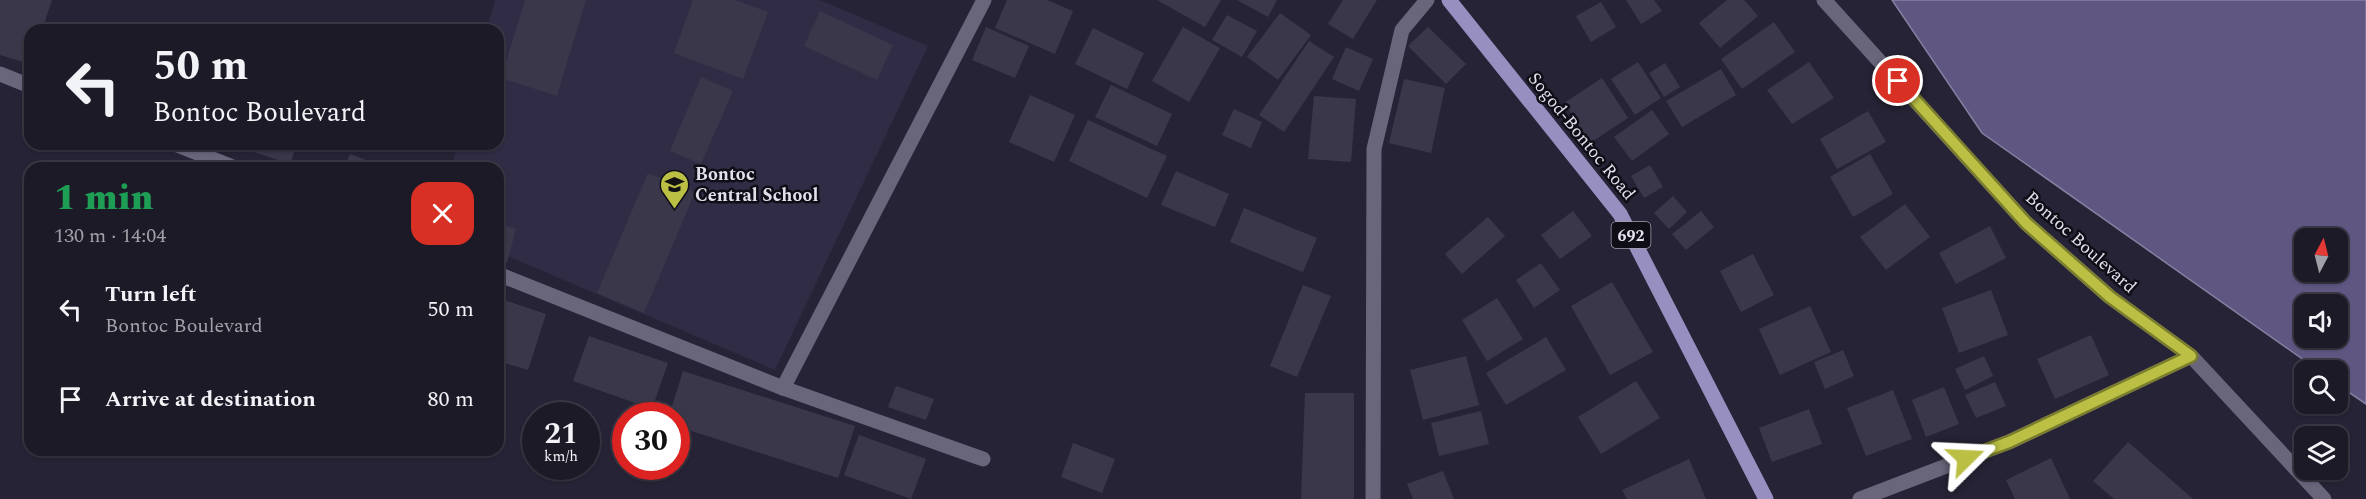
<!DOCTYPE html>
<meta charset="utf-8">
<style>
:root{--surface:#1d1a28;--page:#252330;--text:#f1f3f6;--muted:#a0a1a8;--line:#3b3845}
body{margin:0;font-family:Spectral,serif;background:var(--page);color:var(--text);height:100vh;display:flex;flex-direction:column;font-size:22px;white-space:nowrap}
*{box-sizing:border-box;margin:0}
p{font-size:20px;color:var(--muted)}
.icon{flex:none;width:33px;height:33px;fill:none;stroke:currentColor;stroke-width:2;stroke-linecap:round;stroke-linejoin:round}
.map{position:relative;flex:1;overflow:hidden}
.panel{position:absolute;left:24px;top:162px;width:480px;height:294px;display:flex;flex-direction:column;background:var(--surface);border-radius:18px;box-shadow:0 2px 4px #0004,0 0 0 2px var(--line)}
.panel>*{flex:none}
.top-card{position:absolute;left:24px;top:24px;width:480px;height:126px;border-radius:18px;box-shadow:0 2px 4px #0004,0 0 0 2px var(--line);background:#1d1a28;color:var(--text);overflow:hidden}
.needle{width:39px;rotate:7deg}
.tools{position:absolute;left:2294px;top:228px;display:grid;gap:12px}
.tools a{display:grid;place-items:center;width:54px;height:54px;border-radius:12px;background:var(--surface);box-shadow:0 2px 4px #0004,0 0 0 2px var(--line);font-size:30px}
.speed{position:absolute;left:522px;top:402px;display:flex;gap:12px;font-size:30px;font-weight:700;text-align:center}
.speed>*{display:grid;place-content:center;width:78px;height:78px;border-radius:50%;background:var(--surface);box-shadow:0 2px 4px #0004,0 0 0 2px var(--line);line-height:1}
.speed small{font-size:15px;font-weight:400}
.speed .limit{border:9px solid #d22;background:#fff;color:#111}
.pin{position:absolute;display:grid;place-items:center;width:51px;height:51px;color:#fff;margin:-26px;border:3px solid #fff;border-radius:50%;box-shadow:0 2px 6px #0007}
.me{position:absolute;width:66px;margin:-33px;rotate:69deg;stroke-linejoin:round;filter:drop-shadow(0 0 4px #0008)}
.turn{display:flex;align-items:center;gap:21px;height:126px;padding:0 30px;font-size:27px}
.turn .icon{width:78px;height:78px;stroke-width:2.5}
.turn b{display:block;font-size:42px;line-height:51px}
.round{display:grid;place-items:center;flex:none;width:63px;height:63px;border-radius:18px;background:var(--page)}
.headline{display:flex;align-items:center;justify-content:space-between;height:102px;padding:0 30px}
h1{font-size:36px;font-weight:800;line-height:45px;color:#1e9e55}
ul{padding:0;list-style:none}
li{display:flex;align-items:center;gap:18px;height:90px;padding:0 30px}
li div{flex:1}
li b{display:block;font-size:22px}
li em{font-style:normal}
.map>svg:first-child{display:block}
.built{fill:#302c45}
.water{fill:#5f5782;stroke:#8680a2;stroke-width:1.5;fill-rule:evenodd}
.building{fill:#3a374b}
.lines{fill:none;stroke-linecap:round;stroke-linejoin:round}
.minor{stroke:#69667c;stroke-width:15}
.major{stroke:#978fc0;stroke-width:15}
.route-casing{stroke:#7a7d2d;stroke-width:15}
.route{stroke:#bbc045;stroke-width:10}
.labels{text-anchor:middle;stroke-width:5;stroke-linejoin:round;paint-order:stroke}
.shield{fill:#0f0e16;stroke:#a3a1ac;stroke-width:1.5}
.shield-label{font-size:16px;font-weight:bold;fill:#e2e0ed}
.street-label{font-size:18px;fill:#e2e0ed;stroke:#0f0e16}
.poi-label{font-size:18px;font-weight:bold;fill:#e2e0ed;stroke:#0f0e16;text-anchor:start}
</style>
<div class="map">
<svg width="2366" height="499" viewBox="0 0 2366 499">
<rect width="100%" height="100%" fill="#272336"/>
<polygon class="built" points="495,0 820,0 928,46 775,370 498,252 498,168 451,168 458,144 498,144 498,30 487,30"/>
<path class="water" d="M 1892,0 L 2366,0 L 2366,404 L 2337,384 L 2337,370 L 2318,370 L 1982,133 ZM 2304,238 L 2337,238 L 2337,272 L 2304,272 ZM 2304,304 L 2337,304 L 2337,338 L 2304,338 Z"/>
<g class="building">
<polygon points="0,0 52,0 42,30 30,30 30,64 0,55"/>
<polygon points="525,0 586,0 557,96 501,78"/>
<polygon points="693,0 735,0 768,12 743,79 674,53"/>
<polygon points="1007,0 1047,0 1073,11 1055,54 995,28"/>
<polygon points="1157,0 1221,0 1205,27"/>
<polygon points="1237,0 1277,0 1268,17"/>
<polygon points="1343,0 1377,0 1353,39 1328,24"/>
<polygon points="1626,0 1654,0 1662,11 1641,24"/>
<polygon points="1727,0 1744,0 1758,16 1720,48 1699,23"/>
<polygon points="1601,2 1616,27 1591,42 1576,16"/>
<polygon points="820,11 893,45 877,80 804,46"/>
<polygon points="1280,13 1311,35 1278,80 1247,57"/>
<polygon points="1227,15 1257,31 1242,57 1212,40"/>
<polygon points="1774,22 1795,52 1742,89 1721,59"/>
<polygon points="986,27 1029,46 1015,78 972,60"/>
<polygon points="1183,27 1220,48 1189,102 1152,81"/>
<polygon points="1428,27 1466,64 1446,84 1408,46"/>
<polygon points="1093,28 1144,53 1127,89 1075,64"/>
<polygon points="1309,41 1334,57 1284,132 1259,115"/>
<polygon points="1346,47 1373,59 1359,91 1332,79"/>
<polygon points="1638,62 1661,98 1635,115 1611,79"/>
<polygon points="1809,62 1834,98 1792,124 1767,90"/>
<polygon points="1665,63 1680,87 1664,97 1649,73"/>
<polygon points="1721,69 1736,95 1682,127 1666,101"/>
<polygon points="701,77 733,91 701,164 670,151"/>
<polygon points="1602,78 1628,118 1590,143 1564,103"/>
<polygon points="1404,79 1445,88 1431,153 1389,143"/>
<polygon points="1111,85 1172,114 1157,146 1095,117"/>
<polygon points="1030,95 1075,115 1054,162 1009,142"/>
<polygon points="1314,96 1356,99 1351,162 1308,159"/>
<polygon points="1234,109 1262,122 1251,148 1222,135"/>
<polygon points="1652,110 1669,134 1632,161 1614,137"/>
<polygon points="1868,111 1886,142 1837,169 1820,139"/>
<polygon points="1088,120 1167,156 1147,198 1069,161"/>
<polygon points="230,144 297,144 290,164"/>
<polygon points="350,154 387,168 344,168"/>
<polygon points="1870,154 1893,194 1853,217 1830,177"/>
<polygon points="1650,165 1663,187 1644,198 1631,176"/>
<polygon points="1176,171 1229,194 1215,227 1161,205"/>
<polygon points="648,173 695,192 644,313 597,293"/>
<polygon points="1673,196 1687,212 1669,229 1654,213"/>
<polygon points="1905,204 1930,237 1886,270 1860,237"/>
<polygon points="1244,208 1317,238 1303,272 1230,242"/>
<polygon points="1573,211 1592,236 1560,259 1541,235"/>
<polygon points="1701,211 1714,227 1686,250 1672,234"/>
<polygon points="1488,217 1505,236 1462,274 1445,254"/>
<polygon points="498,224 516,229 507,263 498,260"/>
<polygon points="1990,226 2006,258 1956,284 1939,253"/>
<polygon points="1753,254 1774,295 1741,312 1720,271"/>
<polygon points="1541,263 1560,290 1534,308 1516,280"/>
<polygon points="1612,282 1653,352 1610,375 1571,306"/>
<polygon points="1303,285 1331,296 1297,377 1270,366"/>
<polygon points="1991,290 2008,335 1959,353 1942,308"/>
<polygon points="498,298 546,314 528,370 498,361"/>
<polygon points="1497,298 1523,339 1487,361 1462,320"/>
<polygon points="1810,306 1831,352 1780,375 1759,329"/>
<polygon points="2091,335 2109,375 2055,399 2037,359"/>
<polygon points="589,336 668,363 652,409 573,381"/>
<polygon points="1546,337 1566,370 1506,405 1486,373"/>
<polygon points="1843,350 1854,376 1825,389 1814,362"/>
<polygon points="1466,356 1479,405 1423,420 1410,370"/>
<polygon points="1984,356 1993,376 1965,390 1955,369"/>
<polygon points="683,371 855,426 838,478 676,426 676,416 669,416"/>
<polygon points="1636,381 1660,418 1601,454 1578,417"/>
<polygon points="1995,382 2006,406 1976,418 1965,395"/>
<polygon points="896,386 934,399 926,420 888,407"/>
<polygon points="1944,387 1959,424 1926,437 1912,400"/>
<polygon points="1893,390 1912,439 1866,456 1847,408"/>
<polygon points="1305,393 1354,393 1354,499 1301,499"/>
<polygon points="1809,409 1822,444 1772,462 1759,428"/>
<polygon points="1481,411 1489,444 1439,456 1431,423"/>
<polygon points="859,435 926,459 911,499 844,475"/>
<polygon points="2128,442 2193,499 2114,499 2093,481"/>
<polygon points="1073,443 1115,459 1102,493 1061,477"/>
<polygon points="2051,458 2070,499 2015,499 2006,480"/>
<polygon points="1689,459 1706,499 1627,499 1622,490"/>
<polygon points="1443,471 1454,499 1413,499 1407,484"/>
</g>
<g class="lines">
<g class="minor">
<polyline points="1824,0 2026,223 2110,297 2191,356 2324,499"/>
<polyline points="0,74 30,86"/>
<polyline points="175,144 235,168"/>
<polyline points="498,274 783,388 983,459"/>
<polyline points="783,388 984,0"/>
<polyline points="1373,499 1374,149 1402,30 1427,0"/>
<polyline points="1860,499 2009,442 2191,356"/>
</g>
<polyline class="major" points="1449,0 1620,214 1766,499"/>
</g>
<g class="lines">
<defs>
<polyline id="route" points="1898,81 2026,223 2110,297 2191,356 2009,442 1966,458"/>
</defs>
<use href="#route" class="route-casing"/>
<use href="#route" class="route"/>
</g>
<defs>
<symbol id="school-pin" viewBox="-11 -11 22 30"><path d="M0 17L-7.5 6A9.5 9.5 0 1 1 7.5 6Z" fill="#bbc045" stroke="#0f0e16"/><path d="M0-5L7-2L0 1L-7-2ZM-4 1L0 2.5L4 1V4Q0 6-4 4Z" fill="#111"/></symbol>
</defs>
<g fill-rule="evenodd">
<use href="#school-pin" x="658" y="168" width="33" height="45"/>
</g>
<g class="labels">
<rect class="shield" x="1611.5" y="222" width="39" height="26" rx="4.5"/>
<g class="shield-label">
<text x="1631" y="241">692</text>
</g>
<g class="street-label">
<text transform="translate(1582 136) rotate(51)" y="6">Sogod-Bontoc Road</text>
<text transform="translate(2081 242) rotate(42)" y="6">Bontoc Boulevard</text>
</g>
<g class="poi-label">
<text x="695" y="180">Bontoc<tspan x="695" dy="21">Central School</tspan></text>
</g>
</g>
</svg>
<div class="tools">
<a><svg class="needle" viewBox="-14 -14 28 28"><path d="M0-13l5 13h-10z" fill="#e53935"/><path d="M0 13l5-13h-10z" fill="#a0a1a8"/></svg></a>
<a><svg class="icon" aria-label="sound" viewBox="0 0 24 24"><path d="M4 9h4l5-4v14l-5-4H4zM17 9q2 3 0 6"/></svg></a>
<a><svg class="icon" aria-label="search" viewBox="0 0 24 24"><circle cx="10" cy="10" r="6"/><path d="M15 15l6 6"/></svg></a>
<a><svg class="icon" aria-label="layers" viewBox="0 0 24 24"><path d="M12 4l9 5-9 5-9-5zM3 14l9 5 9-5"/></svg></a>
</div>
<div class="speed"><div>21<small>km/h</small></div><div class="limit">30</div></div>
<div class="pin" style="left:1898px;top:81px;background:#d93025"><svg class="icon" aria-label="arrive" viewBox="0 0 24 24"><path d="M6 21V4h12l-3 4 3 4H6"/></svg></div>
<svg class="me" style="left:1966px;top:458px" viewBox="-20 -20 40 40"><path d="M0-17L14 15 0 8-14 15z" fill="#bbc045" stroke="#fff" stroke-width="4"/></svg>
<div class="top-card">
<div class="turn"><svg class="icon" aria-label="left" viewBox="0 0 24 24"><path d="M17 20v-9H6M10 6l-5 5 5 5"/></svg><div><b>50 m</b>Bontoc Boulevard</div></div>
</div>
<section class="panel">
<div class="headline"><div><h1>1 min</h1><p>130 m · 14:04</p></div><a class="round" style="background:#d93025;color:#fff"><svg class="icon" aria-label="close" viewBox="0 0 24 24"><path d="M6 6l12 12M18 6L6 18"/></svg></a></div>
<ul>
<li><svg class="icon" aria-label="left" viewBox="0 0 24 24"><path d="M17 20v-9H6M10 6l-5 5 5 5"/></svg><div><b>Turn left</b><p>Bontoc Boulevard</p></div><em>50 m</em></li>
<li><svg class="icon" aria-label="arrive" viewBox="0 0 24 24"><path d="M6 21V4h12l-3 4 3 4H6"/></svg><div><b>Arrive at destination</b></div><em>80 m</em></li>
</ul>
</section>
</div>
